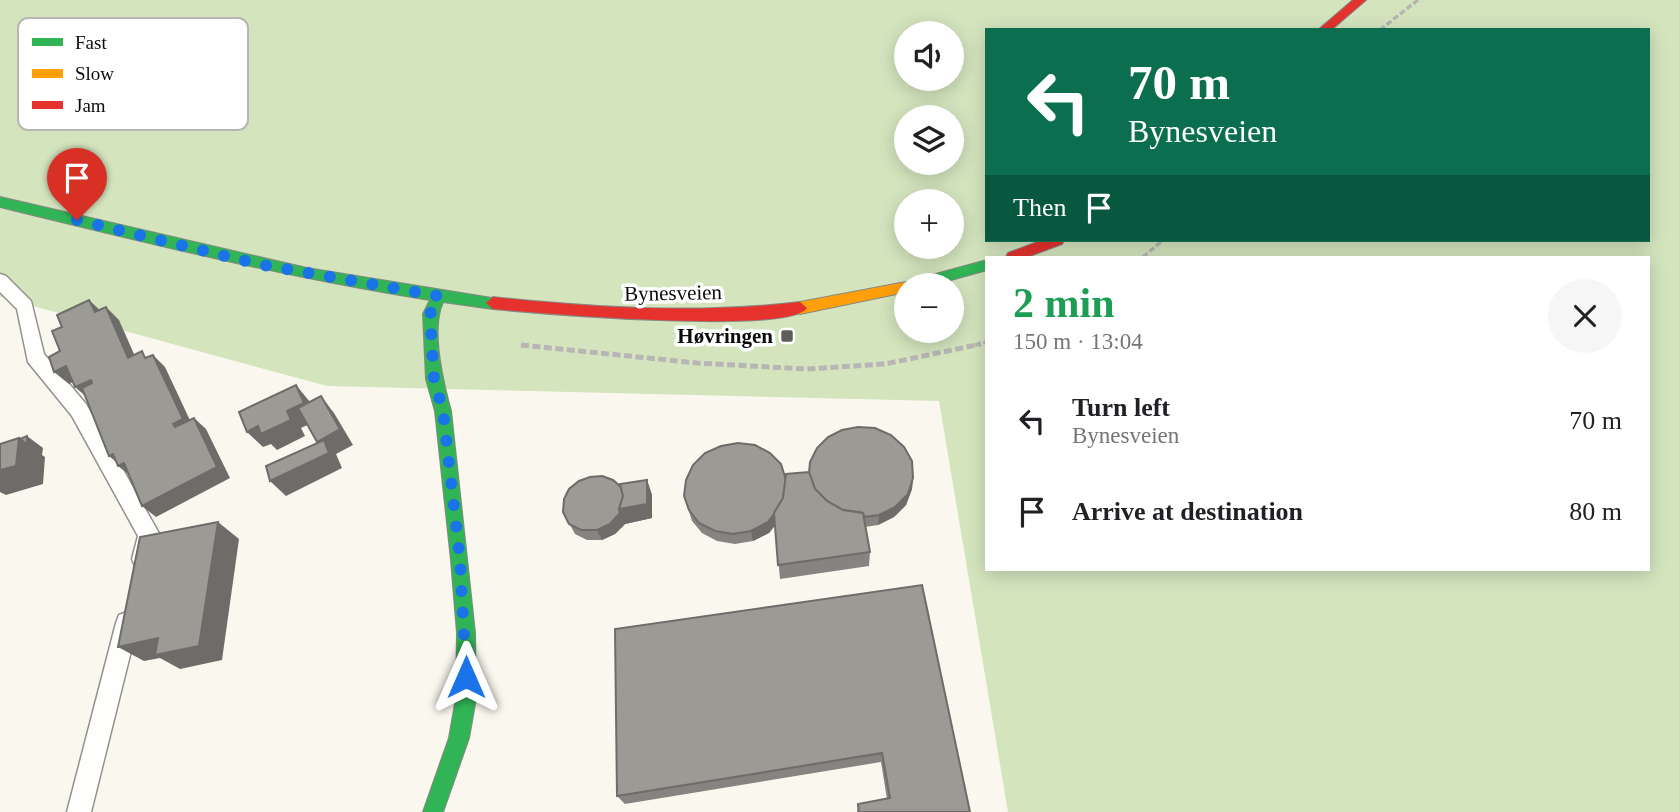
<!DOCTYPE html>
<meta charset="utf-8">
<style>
:root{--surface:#fff;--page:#f6f6f6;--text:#202124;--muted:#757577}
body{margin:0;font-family:"Times New Roman",serif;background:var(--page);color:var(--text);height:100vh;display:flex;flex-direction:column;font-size:26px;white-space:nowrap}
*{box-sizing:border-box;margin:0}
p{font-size:23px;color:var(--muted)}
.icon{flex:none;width:38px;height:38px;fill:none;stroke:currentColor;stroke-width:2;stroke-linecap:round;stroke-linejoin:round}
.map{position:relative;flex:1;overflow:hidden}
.drawer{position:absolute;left:985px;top:256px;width:665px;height:315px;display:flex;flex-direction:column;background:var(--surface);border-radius:0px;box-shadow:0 4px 18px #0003}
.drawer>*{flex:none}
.top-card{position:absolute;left:985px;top:28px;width:665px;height:214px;border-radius:0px;box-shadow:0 4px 18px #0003;background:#0b6e4f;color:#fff;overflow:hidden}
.tools{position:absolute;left:894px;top:21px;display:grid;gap:14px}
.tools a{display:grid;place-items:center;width:70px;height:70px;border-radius:50%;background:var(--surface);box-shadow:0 4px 18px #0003;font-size:35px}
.pin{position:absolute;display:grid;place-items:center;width:60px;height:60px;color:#fff;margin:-72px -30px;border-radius:50% 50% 50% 0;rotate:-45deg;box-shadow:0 0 7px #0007}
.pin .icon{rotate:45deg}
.me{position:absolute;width:77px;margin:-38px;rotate:0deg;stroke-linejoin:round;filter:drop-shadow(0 0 5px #0008)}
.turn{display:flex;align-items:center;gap:24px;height:147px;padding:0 28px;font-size:32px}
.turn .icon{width:91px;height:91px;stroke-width:2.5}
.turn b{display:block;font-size:49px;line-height:60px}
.then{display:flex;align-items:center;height:66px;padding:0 28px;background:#0003;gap:14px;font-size:26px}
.round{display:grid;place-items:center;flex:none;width:74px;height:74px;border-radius:37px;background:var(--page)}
.headline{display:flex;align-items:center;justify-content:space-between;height:119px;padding:0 28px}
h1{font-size:42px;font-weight:700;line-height:52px;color:#1e9e55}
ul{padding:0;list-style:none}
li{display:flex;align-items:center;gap:21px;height:91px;padding:0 28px}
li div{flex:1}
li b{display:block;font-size:26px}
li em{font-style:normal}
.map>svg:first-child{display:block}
.forest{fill:#d4e5be;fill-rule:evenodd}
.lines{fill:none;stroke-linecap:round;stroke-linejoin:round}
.lane-casing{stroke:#93918e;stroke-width:3}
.fast-casing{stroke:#898884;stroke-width:2}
.slow-casing{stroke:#898884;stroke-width:2}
.jam-casing{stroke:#898884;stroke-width:2}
.path-far1{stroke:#b7b6b5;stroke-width:3.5;stroke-dasharray:6 2.5;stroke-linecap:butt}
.path{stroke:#b7b6b5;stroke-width:5;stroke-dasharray:8 3.5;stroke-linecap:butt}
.lane{fill:#fefefd;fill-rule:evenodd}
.fast{fill:#30b455;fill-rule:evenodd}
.slow{fill:#ff9f0a;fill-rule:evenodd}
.jam{fill:#e5322d;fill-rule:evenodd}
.wall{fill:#868480}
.shaded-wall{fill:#6d6c68}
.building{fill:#9c9a95;stroke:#6d6c68;stroke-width:2}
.route{stroke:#1a73e8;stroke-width:12;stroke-dasharray:0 21.6}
.poi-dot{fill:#5f5e5b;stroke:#fff;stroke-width:2.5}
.labels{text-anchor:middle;stroke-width:7;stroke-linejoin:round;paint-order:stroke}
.street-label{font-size:21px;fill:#0b0b0b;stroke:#fff}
.poi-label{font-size:21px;font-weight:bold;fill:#0b0b0b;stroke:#fff;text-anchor:end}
.key{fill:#fff;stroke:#b6b6b6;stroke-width:2}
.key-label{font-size:19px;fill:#0b0b0b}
</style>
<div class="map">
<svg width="1679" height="812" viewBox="0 0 1679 812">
<rect width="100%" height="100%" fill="#faf7ef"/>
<path class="forest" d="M 0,0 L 1679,0 L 1679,812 L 1008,812 L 939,401 L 327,386 L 0,297 ZM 987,30 L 1648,30 L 1648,240 L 987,240 ZM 906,33 L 952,33 L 952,79 L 906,79 ZM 906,117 L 952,117 L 952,163 L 906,163 ZM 906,201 L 952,201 L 952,247 L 906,247 ZM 987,257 L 1648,257 L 1648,569 L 987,569 ZM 906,285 L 952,285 L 952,331 L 906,331 Z"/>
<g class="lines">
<defs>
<g id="lane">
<polygon points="0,274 6,276 31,301 44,354 86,404 156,528 160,535 151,566 143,569 135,566 132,559 138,536 72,416 28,362 17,309 0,292"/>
<polygon points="127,612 135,615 138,623 91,812 67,812 116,623 119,615"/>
</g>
<g id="fast">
<path d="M 0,197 L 307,268 L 498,299 L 500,303 L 498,307 L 493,309 L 443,302 C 430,330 443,382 451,411 L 475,633 L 476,698 L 469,738 L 443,812 L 423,812 L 449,738 L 456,698 L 457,633 L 451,560 L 435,411 L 426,379 L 423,314 L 430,300 C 285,277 143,242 0,207 Z"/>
<polygon points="987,260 987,270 933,285 908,285 910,281"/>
</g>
<polygon id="slow" points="906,282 912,285 906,285 906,292 800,314 793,308 800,302"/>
<g id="jam">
<polygon points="1353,0 1366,0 1331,30 1318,30"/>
<polygon points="1043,240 1064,240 1062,244 1027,257 1006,257 1008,253"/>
<path d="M 493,297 C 596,308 697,314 800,302 L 807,308 C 789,335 535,313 493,309 L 486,303 Z"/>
</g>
</defs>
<use href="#lane" class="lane-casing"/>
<use href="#fast" class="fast-casing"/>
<use href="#slow" class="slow-casing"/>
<use href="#jam" class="jam-casing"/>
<g class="path-far1">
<polyline points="1380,30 1418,0"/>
<polyline points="1143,257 1163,240"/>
<polyline points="975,345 987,342"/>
</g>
<polyline class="path" points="521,345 697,363 807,369 885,364 981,344"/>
<use href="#lane" class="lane"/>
<use href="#fast" class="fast"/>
<use href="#slow" class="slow"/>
<use href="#jam" class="jam"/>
</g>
<g class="wall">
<polygon points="809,472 913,478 912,489 906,505 894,517 878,525 865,527 870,552 869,566 780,579 775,525 769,533 753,541 735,544 717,541 702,533 692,521 684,496 786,480"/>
<polygon points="647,480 652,495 652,518 625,524 615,534 602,540 587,540 575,534 563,512 621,487"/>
<polygon points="922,585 970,812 857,812 858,804 887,799 881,762 625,804 617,796"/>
</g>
<g class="shaded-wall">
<polygon points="89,300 103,313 95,312"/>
<polygon points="106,307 119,320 141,370 128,358"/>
<polygon points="153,355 165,367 195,431 175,427"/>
<polygon points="66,366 80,378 69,384 54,372"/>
<polygon points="91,380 105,392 89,399 75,387"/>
<polygon points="296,385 310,402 318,420 301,428 305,436 277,450 271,444 263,447 247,432 287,411"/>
<polygon points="321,396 334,413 353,445 336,454 342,468 286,496 270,481 327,453 317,442"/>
<polygon points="194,418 206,429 230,478 156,517 142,506"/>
<polygon points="27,436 43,448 42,455 45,457 43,484 6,495 0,492 0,456 19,438 27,444"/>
<polygon points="113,454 138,474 132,477 118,466 120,465 109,456"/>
<polygon points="913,478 912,489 906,505 894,517 878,525 879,515"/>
<polygon points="647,480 652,495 652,518 625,524 615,534 602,540 597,530 619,509"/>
<polygon points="784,502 785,513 769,533 753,541 751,531"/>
<polygon points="218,522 239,539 222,660 180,669 160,658 144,661 118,647 158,638"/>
</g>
<g class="building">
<polygon points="89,300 95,312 106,307 128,358 142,351 145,358 153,355 183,419 173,424 175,427 194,418 217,467 142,506 124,463 118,466 113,454 109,456 82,388 92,383 91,380 75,387 66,366 54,372 49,357 60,351 52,331 62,327 57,315"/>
<polygon points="296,385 304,403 287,411 291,420 261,434 258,426 247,432 239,412"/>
<polygon points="321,396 340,429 317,442 298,408"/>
<polygon points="858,427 875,428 891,435 904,447 912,461 913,478 908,494 895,507 879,515 864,517 863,513 843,510 827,501 815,489 809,473 810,462 817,448 828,437 842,430"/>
<polygon points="27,436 27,444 20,439"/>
<polygon points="19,438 16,466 0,470 0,444"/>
<polygon points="324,440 329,453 270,481 266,466"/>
<polygon points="738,443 755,445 770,453 781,464 786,480 783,498 774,513 774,514 768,522 751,531 733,534 715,531 699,523 689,510 684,496 686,480 693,465 705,453 721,446"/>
<polygon points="809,472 815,489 827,501 843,510 863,513 870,552 778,565 774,513 783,498 786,474"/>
<polygon points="602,476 613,480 621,487 623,496 619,509 620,513 610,524 597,530 581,530 569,524 563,512 564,499 569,489 579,481 590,477"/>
<polygon points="647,480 647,504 619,509 623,496 620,484"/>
<polygon points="218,522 199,646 155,655 158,638 118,647 140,537"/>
<polygon points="922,585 970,812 859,812 858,804 890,798 882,753 617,796 615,629"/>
</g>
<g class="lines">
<polyline class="route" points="77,220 258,264 439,296 430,314 434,379 443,411 460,560 466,677"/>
</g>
<rect class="poi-dot" x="780" y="329" width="14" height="14" rx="3.5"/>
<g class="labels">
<g class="street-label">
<text transform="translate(673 293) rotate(-1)" y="7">Bynesveien</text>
</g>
<g class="poi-label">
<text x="773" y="343">Høvringen</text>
</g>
</g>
<rect x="18" y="18" width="230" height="112" rx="10" class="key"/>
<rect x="32" y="38" width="31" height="8" fill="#30b455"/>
<rect x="32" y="69" width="31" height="9" fill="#ff9f0a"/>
<rect x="32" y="101" width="31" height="8" fill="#e5322d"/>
<g class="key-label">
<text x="75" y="49">Fast</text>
<text x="75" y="80">Slow</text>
<text x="75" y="112">Jam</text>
</g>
</svg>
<div class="tools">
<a><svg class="icon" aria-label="sound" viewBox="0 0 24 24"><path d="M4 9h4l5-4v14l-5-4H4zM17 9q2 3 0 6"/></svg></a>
<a><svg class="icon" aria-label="layers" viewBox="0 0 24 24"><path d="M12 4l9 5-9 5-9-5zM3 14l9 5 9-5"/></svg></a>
<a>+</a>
<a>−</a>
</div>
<div class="pin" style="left:77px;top:220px;background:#d93025"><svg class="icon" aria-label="arrive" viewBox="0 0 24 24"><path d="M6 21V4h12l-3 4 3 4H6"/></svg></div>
<svg class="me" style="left:466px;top:677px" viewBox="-20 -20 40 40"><path d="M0-17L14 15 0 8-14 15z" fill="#1a73e8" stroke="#fff" stroke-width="4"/></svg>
<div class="top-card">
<div class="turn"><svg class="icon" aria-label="left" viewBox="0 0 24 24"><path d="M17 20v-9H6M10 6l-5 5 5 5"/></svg><div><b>70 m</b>Bynesveien</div></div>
<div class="then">Then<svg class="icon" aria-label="arrive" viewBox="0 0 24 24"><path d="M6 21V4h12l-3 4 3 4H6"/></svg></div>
</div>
<section class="drawer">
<div class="headline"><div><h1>2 min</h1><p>150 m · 13:04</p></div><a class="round"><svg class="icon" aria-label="close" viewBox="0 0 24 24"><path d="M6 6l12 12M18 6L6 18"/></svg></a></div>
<ul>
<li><svg class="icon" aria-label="left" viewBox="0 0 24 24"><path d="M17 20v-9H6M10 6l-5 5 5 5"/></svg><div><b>Turn left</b><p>Bynesveien</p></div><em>70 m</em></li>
<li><svg class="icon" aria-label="arrive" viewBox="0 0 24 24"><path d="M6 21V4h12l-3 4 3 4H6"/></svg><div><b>Arrive at destination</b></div><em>80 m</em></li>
</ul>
</section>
</div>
